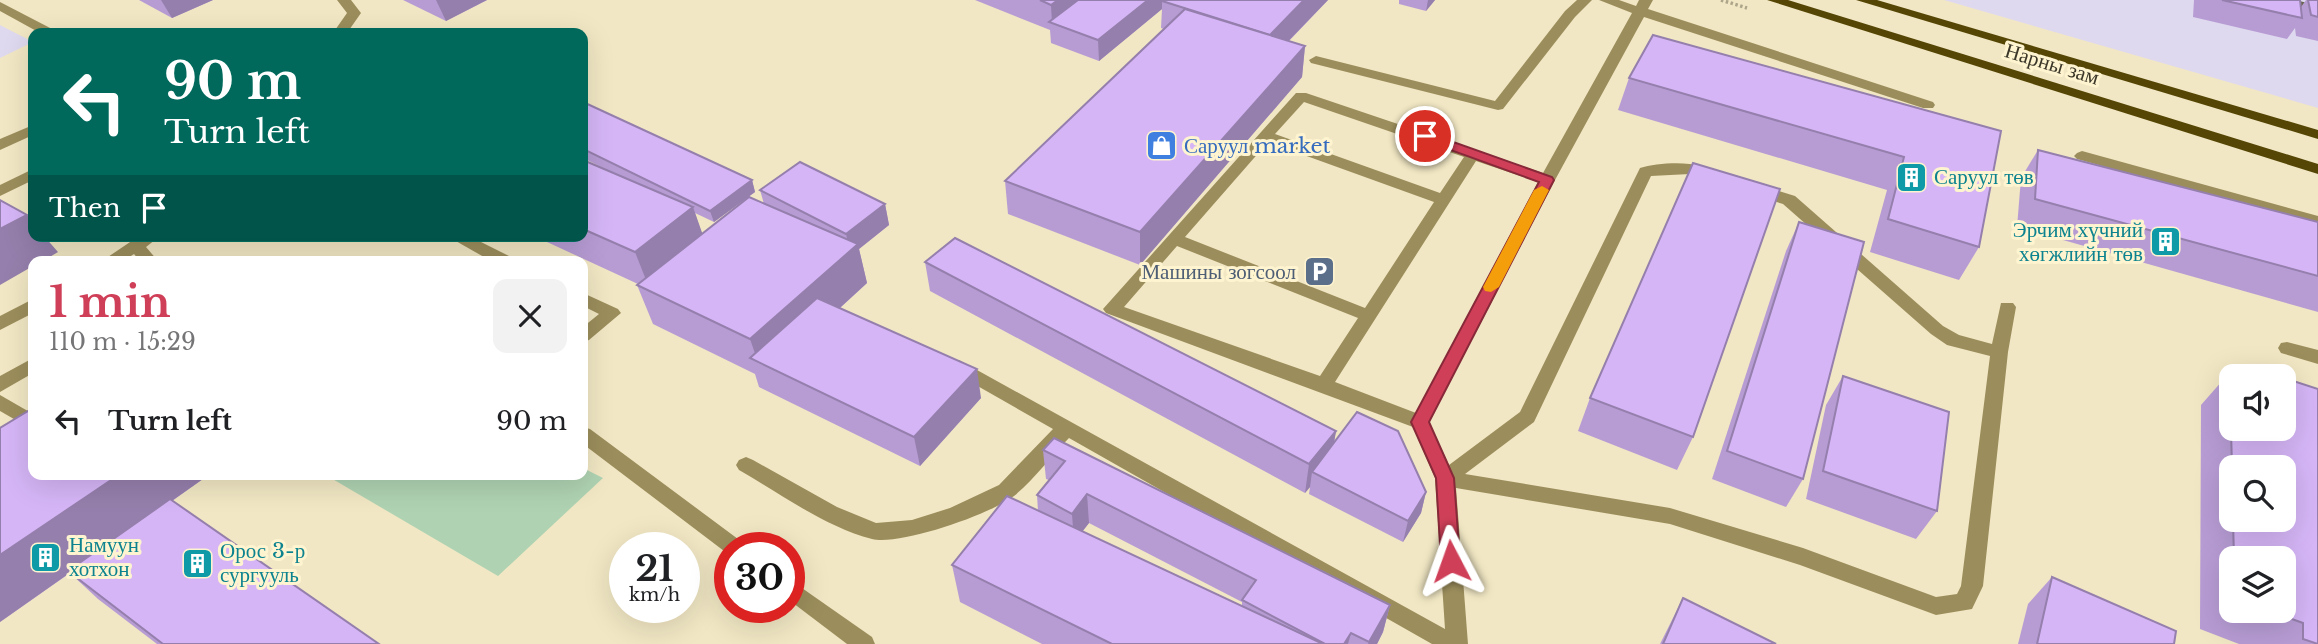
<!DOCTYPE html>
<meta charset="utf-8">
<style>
:root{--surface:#fff;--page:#f2f2f2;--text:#202124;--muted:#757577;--accent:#cf3f58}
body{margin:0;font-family:"Libre Baskerville",serif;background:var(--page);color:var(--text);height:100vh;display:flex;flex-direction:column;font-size:26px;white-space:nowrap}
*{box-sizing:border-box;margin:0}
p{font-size:23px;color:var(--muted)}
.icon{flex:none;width:38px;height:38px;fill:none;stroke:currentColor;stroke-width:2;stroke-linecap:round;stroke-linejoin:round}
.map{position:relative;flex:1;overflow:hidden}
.details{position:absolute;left:28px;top:256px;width:560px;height:224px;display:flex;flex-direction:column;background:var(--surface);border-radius:14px;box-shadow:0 7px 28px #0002}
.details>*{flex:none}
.banner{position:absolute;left:28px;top:28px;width:560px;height:214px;border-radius:14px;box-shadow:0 7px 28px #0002;background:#00695c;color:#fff;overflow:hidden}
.fabs{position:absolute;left:2219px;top:364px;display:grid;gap:14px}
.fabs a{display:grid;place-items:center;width:77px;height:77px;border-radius:14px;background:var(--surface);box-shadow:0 7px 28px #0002;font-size:35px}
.speed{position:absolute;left:609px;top:532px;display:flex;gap:14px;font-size:35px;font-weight:700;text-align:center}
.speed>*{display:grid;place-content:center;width:91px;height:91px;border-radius:50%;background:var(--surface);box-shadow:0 7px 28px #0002;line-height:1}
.speed small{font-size:18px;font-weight:400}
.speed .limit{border:10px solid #d22;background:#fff;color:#111}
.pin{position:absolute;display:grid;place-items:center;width:60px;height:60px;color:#fff;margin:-30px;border:4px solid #fff;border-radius:50%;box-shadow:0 2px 7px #0007}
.me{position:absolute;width:77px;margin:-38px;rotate:356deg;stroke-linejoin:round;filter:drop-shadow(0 0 5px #0008)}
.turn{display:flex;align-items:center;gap:24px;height:147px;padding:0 21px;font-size:32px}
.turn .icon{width:91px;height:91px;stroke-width:2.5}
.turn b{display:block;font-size:49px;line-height:60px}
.then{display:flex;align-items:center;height:66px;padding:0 21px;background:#0003;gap:14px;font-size:26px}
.round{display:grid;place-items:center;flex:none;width:74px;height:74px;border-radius:14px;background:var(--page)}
.overview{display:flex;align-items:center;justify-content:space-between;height:119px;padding:0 21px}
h1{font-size:42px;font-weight:700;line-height:52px;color:var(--accent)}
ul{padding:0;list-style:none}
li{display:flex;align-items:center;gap:21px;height:91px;padding:0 21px}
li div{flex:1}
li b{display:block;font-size:26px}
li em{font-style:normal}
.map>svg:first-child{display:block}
.industrial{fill:#dfd9ef}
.green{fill:#afd3b2}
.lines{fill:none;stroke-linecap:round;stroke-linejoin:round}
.path{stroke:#ada58a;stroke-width:3.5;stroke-dasharray:2.5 2.5;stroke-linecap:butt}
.minor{fill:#9c8e5c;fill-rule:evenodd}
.major{fill:#554605;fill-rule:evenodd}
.rail-casing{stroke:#696450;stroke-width:7}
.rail{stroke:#fff4d0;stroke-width:4.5;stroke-dasharray:13;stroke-linecap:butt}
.wall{fill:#b79cd4;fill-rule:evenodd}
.shaded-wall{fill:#957fac}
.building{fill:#d5b5f6;stroke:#957fac;stroke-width:2}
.route{fill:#cf3f58;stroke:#872939;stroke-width:2}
.slow{fill:#f59e0b}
.labels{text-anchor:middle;stroke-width:6;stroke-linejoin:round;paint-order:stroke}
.street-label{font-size:21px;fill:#3b3729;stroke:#fff4d0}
.shop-label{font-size:21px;fill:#366cbe;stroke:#fff4d0;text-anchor:start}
.culture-label{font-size:21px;fill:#0d838f;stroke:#fff4d0;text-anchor:start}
.service-label{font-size:21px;fill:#4e5e75;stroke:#fff4d0;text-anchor:end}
</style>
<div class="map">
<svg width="2318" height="644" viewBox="0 0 2318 644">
<rect width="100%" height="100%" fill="#f1e7c4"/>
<g class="industrial">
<polygon points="1944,0 2318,0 2318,108"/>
<polygon points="0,25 33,42 0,58"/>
</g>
<polygon class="green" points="583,468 603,478 498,576 324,474 583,474"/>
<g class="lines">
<polyline class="path" points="1721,0 1747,8"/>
<g class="minor">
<polygon points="337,0 351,0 361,13 347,33 333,33 347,13"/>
<polygon points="1577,0 1592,0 1575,17 1503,109 1498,110 1311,63 1309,60 1316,56 1495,101 1565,11"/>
<path d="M 1599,0 L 1619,0 L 1636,6 L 1639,0 L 1653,0 L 1648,9 L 1933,102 L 1935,105 L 1933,108 L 1923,108 L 1644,17 L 1555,180 L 1429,422 L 1449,465 L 1520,412 L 1640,168 C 1661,162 1704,159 1721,176 L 1713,181 L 1690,174 L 1651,176 L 1534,422 L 1465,474 L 1670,508 L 1803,548 L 1936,597 L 1957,594 L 1961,586 L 1990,356 L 1947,345 L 1931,334 L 1783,204 L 1750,194 L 1748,190 L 1756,185 L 1762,186 L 1795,196 L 1943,326 L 1959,335 L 1992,344 L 2001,303 L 2013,303 L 2016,307 L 2008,352 L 1983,586 L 1972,609 L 1936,615 L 1800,565 L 1670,524 L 1456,488 L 1468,644 L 1432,644 L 1069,438 C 1051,456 1034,480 1014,496 C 991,514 900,546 872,539 C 825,527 781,494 739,470 L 736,465 L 739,460 L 746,457 L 753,460 L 837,507 L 876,523 L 912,520 L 950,508 L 999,485 L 1053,429 L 953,372 L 950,367 L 953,362 L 959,360 L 1445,629 L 1435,478 L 1413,427 L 1106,313 L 1103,309 L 1296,93 L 1306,93 L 1543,173 L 1632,13 ZM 1304,102 L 1464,157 L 1440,193 L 1275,134 ZM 1268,142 L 1434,202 L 1365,308 L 1185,237 ZM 1476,161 L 1538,182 L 1416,413 L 1335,382 ZM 1177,246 L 1358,318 L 1320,376 L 1124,307 Z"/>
<polygon points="0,2 54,30 56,33 40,33 0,11"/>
<polygon points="33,125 33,135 0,150 0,139"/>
<polygon points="2082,151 2318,216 2318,226 2077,159 2074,156 2077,153"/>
<polygon points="33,169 33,180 0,196 0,185"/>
<polygon points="139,236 160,236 146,247 158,261 140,261 134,254 123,261 102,261"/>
<polygon points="447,236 469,236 511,257 513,261 491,261"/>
<polygon points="583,293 618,309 621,313 589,340 583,342 583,327 599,314 583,306"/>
<polygon points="33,299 33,313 0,330 0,316"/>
<polygon points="2287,342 2318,350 2318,364 2281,353 2278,348 2281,343"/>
<polygon points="33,358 33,373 0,392 0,376"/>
<polygon points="0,395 33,414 33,430 0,411"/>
<polygon points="583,427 590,429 742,542 745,548 730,548 730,555 728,554 583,444"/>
<polygon points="789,579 872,637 875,644 847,644 789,600"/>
</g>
<g class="major">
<polygon points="1767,0 1788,0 2318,164 2318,174"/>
<polygon points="1856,0 1877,0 2318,130 2318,139"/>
</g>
<defs>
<polyline id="rail" points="2280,0 2318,9"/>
</defs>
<use href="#rail" class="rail-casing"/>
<use href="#rail" class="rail"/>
</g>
<g class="wall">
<polygon points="139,0 213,0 172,18"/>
<polygon points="403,0 487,0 446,21"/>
<polygon points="975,0 1328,0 1289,41 1305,46 1302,77 1140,265 1008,214 1005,181 1164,29 1161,28 1162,9 1099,61 1051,43 1050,30"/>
<polygon points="1399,0 1435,0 1426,11 1399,4"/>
<polygon points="2194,0 2300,0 2301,7 2306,0 2318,0 2318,41 2296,36 2295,28 2287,39 2193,17"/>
<polygon points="1629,78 2001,131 1979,247 1959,280 1870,252 1887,190 1618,110"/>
<polygon points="583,102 752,180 755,192 714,222 695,213 702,234 764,204 760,190 885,204 889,225 859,249 867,283 840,308 981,398 920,466 759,387 755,374 653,324 637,285 638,284 534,236 583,236 583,160 615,174 583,158"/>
<polygon points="2038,150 2318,222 2318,312 2017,227 2021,178"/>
<polygon points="1799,222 1803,479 1786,507 1712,479 1786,251"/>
<polygon points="925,262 1336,431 1334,443 1426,492 1421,513 1403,542 1309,494 1310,487 1305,493 930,291"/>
<path d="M 2230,372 L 2244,376 L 2231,376 L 2231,429 L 2284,429 L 2284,378 L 2318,389 L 2318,644 L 2239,644 L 2200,629 L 2201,405 ZM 2231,467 L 2284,467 L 2284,520 L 2231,520 ZM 2231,558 L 2284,558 L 2284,611 L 2231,611 Z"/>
<polygon points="1843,376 1937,511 1916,539 1806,499 1826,405"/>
<polygon points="1590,398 1693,437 1677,470 1578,431"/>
<path d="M 1043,450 L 1390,605 L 1383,632 L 1377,644 L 1042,644 L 960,602 L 952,565 L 1038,511 L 1037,495 L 1049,480 L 1046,479 ZM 1089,523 L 1242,602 L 1242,606 L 1082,532 Z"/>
<polygon points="33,474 210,474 172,501 379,644 157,644 98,599 70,573 0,622"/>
<polygon points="2052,577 2174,644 2018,644 2028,604"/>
<polygon points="1683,598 1776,644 1660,644"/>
</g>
<g class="shaded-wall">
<polygon points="161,0 213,0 172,18"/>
<polygon points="436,0 487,0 446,21"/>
<polygon points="1058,0 1098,0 1052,23 1051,5"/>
<polygon points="1148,0 1173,0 1162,1 1162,9 1099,61 1098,40"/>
<polygon points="1304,0 1328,0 1267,63 1269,35"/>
<polygon points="1428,0 1435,0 1426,11"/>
<polygon points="1305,46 1302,77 1140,265 1140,232"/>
<polygon points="752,180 755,192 714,222 710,211"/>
<polygon points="885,204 889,225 859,249 867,283 773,369 758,362 750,339 850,251 846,234"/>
<polygon points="693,207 706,244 650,290 635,252"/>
<polygon points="27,215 33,223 33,236 44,236 58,252 43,261 33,261 33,266 0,285 0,229"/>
<polygon points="977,369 981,398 920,466 914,437"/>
<polygon points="1336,431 1331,460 1312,472 1310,487 1305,493 1309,464"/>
<polygon points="120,474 210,474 0,622 0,555"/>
<polygon points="1426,492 1421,513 1403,542 1408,521"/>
<polygon points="1087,494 1089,523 1074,542 1072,514"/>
<polygon points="1390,605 1383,632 1377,644 1368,644"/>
<polygon points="1351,633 1348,644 1344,644"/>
</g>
<g class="building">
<polygon points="1040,0 1058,0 1051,5"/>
<polygon points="1078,0 1148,0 1098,40 1049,22"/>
<polygon points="1163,0 1304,0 1270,35 1162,1"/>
<polygon points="2222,0 2300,0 2302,18"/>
<polygon points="2308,0 2318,0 2318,17 2311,15"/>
<polygon points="1185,9 1305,46 1140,232 1005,181"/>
<polygon points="1653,35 2001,131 1979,247 1888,219 1904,157 1629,78"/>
<polygon points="583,102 752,180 710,211 583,149"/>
<polygon points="2038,150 2318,222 2318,276 2035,199"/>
<polygon points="583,160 693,207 635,252 583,229"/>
<polygon points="800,162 885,204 846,234 760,190"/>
<polygon points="1693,163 1780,189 1693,437 1590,398"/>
<polygon points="749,197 858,244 750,339 637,285"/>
<polygon points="0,200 27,215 0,229"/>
<polygon points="1799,222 1864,242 1803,479 1727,451"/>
<polygon points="955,238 1336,431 1309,464 925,262"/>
<polygon points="817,298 977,369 914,437 750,358"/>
<polygon points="2230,372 2244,376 2231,376 2231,427"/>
<polygon points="1843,376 1949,412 1937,511 1823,471"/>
<polygon points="2284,378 2318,389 2318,644 2303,639 2303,623 2270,611 2284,611 2284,558 2234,558 2233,520 2284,520 2284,467 2232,467 2231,429 2284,429"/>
<polygon points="33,408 33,474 120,474 0,555 0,428"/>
<polygon points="1357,412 1398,431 1426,492 1408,521 1312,472"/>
<polygon points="1054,438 1390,605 1369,642 1351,633 1344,644 1325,644 1242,600 1256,580 1087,494 1072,514 1037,495 1065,461 1043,450"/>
<polygon points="1007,496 1323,644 1112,644 952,565"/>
<polygon points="170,499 379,644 163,644 68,571"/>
<polygon points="2052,577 2176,631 2174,644 2037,644"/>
<polygon points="1683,598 1776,644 1663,644"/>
</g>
<polygon class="route" points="1425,132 1552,177 1554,180 1429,422 1454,478 1460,561 1457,566 1451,569 1444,566 1441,561 1436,478 1411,422 1539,182 1420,139 1418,136"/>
<polygon class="slow" points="1542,186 1549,190 1499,287 1491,292 1485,291 1483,287 1534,190"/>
<defs>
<symbol id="shop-square" viewBox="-11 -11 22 22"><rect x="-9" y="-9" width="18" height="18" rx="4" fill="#3f7fe0" stroke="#fff4d0"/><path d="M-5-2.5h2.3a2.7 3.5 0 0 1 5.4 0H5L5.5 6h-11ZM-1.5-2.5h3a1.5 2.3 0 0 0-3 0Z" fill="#fff"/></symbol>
<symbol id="building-square" viewBox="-11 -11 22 22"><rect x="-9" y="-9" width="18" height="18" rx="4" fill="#0f9aa8" stroke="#fff4d0"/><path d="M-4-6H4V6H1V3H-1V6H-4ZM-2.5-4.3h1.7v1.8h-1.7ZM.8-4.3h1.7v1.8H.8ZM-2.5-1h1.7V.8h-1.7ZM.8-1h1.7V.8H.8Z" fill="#fff"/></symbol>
<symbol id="parking-square" viewBox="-11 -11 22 22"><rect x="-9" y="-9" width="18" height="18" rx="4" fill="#5c6f8a" stroke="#fff4d0"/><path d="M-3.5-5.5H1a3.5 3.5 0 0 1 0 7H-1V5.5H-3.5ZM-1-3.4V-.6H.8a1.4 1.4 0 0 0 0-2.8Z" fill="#fff"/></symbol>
</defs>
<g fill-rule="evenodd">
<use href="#shop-square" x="1144" y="128" width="35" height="35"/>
<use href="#building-square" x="1894" y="160" width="35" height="35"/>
<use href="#building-square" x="2148" y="224" width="35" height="35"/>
<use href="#parking-square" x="1302" y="254" width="35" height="35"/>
<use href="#building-square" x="28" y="540" width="35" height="35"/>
<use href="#building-square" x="180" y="546" width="35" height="35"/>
</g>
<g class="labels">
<g class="street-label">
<text transform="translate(2052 64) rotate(17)" y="7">Нарны зам</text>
</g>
<g class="shop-label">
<text x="1184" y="153">Саруул market</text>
</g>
<g class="culture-label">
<text x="1934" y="184">Саруул төв</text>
<text x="2143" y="237" text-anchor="end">Эрчим хүчний<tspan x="2143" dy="24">хөгжлийн төв</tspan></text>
<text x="69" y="552">Намуун<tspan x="69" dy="24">хотхон</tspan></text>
<text x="220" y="558">Орос 3-р<tspan x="220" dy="24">сургууль</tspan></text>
</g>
<g class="service-label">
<text x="1296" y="279">Машины зогсоол</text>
</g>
</g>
</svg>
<div class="fabs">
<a><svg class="icon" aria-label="sound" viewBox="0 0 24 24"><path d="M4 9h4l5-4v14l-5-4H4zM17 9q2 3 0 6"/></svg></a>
<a><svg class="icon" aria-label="search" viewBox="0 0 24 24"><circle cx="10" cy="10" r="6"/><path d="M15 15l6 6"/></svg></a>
<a><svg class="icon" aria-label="layers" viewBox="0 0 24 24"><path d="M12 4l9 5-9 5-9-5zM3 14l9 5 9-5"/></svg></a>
</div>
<div class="speed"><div>21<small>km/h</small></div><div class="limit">30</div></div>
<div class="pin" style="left:1425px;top:136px;background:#d93025"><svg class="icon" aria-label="arrive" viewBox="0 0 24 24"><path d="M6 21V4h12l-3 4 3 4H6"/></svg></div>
<svg class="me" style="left:1451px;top:561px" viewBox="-20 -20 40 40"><path d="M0-17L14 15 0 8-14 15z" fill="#cf3f58" stroke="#fff" stroke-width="4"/></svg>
<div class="banner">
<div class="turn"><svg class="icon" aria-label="left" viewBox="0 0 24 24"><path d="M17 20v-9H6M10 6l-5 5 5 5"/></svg><div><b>90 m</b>Turn left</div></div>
<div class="then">Then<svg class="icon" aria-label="arrive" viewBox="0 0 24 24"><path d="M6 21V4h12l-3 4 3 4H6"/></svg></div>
</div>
<section class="details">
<div class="overview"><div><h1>1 min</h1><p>110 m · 15:29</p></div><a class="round"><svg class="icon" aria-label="close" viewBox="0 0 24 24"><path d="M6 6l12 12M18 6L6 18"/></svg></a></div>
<ul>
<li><svg class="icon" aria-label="left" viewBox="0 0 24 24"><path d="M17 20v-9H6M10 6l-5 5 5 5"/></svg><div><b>Turn left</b></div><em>90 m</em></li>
</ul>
</section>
</div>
